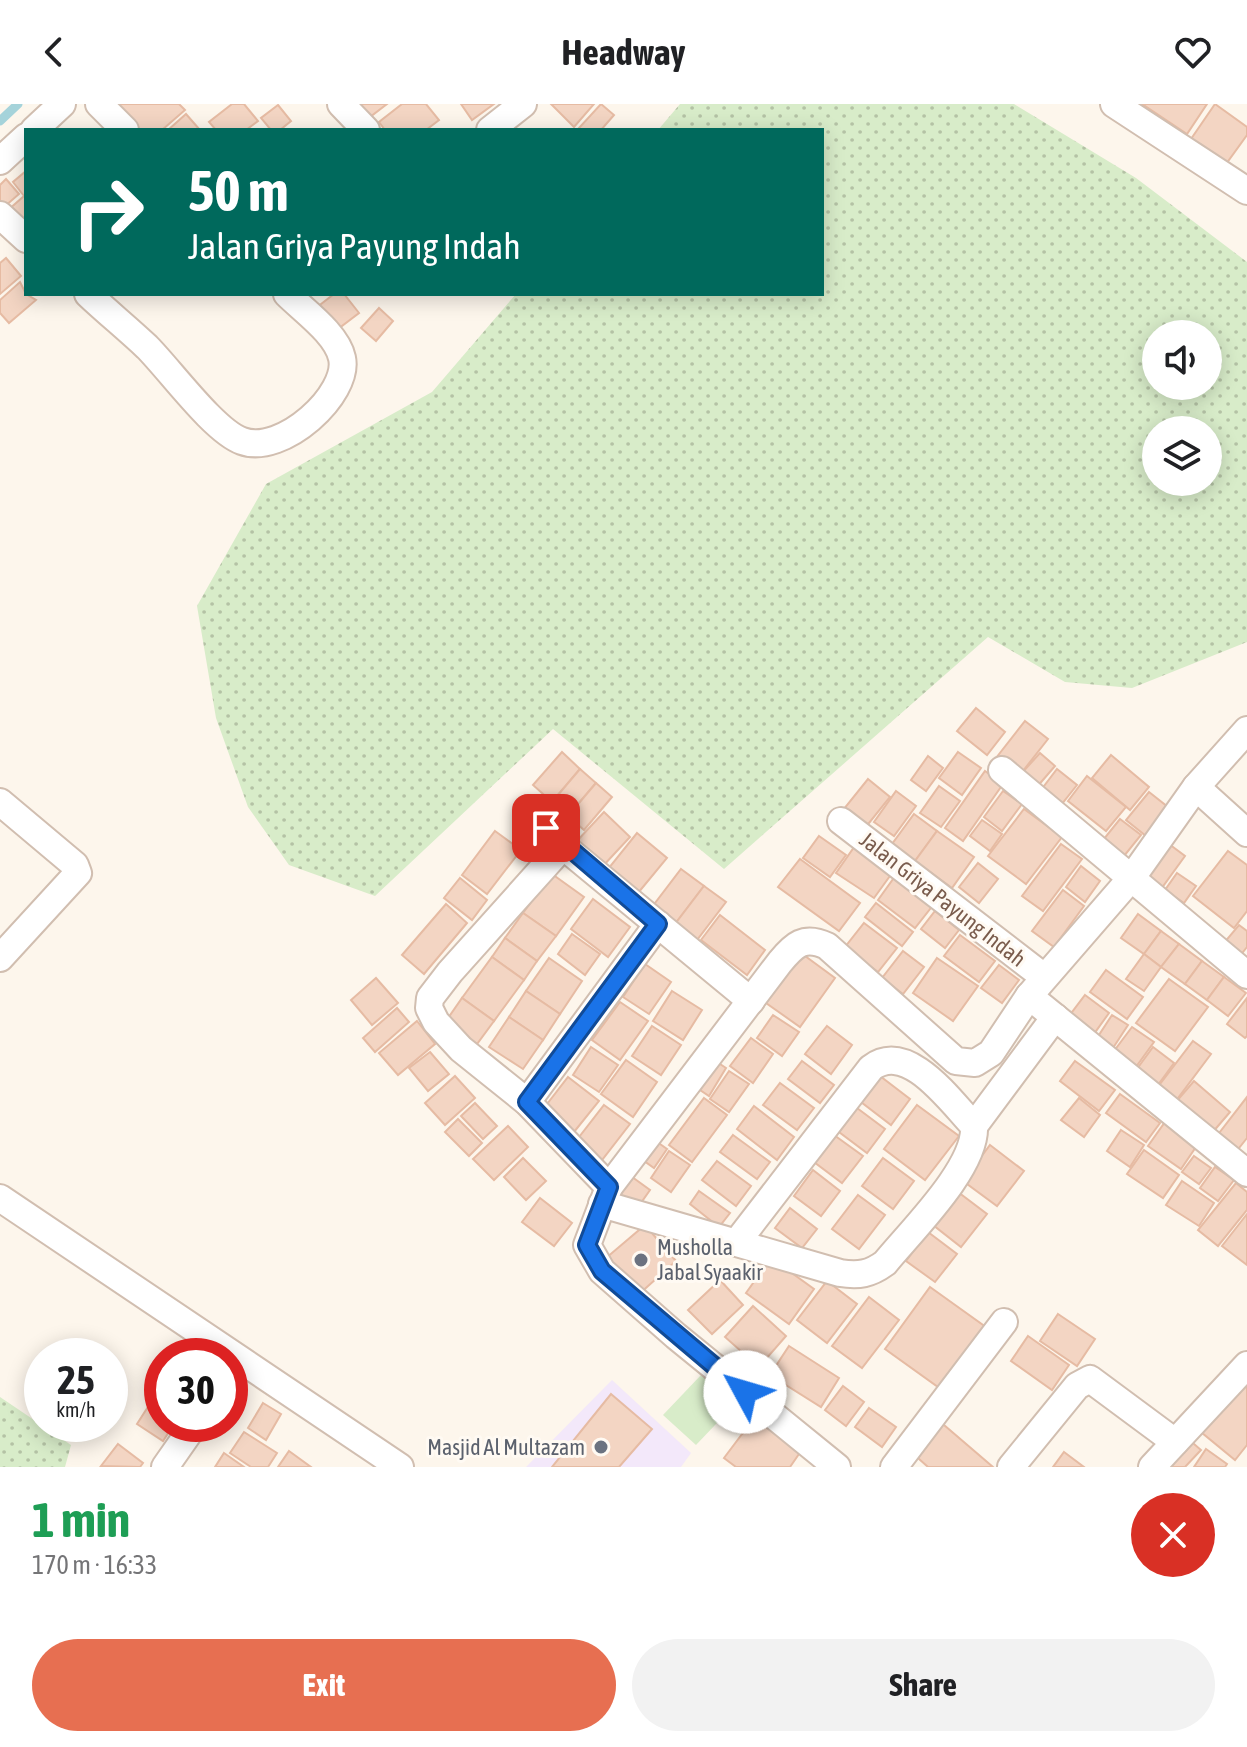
<!DOCTYPE html>
<meta charset="utf-8">
<style>
:root{--surface:#fff;--page:#f2f2f2;--text:#202124;--muted:#757577;--accent:#e76f51}
body{margin:0;font-family:"Asap Condensed",sans-serif;background:var(--page);color:var(--text);height:100vh;display:flex;flex-direction:column;font-size:30px;white-space:nowrap}
*{box-sizing:border-box;margin:0}
p{font-size:26px;color:var(--muted)}
.icon{flex:none;width:44px;height:44px;fill:none;stroke:currentColor;stroke-width:2;stroke-linecap:round;stroke-linejoin:round}
.map{position:relative;height:1363px;overflow:hidden}
.panel{display:flex;flex-direction:column;background:var(--surface);flex:1}
.panel>*{flex:none}
.top-card{position:absolute;left:24px;top:24px;width:800px;height:168px;border-radius:0px;box-shadow:0 4px 20px #0003;background:#00695c;color:#fff;overflow:hidden}
.buttons{position:absolute;left:1142px;top:216px;display:grid;gap:16px}
.buttons a{display:grid;place-items:center;width:80px;height:80px;border-radius:50%;background:var(--surface);box-shadow:0 4px 20px #0003;font-size:40px}
.speed{position:absolute;left:24px;top:1234px;display:flex;gap:16px;font-size:40px;font-weight:700;text-align:center}
.speed>*{display:grid;place-content:center;width:104px;height:104px;border-radius:50%;background:var(--surface);box-shadow:0 4px 20px #0003;line-height:1}
.speed small{font-size:20px;font-weight:400}
.speed .limit{border:12px solid #d22;background:#fff;color:#111}
.pin{position:absolute;display:grid;place-items:center;width:68px;height:68px;color:#fff;margin:-34px;border-radius:16px;box-shadow:0 4px 12px #0006}
.me{position:absolute;width:88px;margin:-44px;rotate:309deg;stroke-linejoin:round;filter:drop-shadow(0 0 6px #0008)}
.turn{display:flex;align-items:center;gap:28px;height:168px;padding:0 32px;font-size:36px}
.turn .icon{width:104px;height:104px;stroke-width:2.5}
.turn b{display:block;font-size:56px;line-height:68px}
.round{display:grid;place-items:center;flex:none;width:84px;height:84px;border-radius:42px;background:var(--page)}
.head{display:flex;align-items:center;justify-content:space-between;height:136px;padding:0 32px}
h1{font-size:48px;font-weight:700;line-height:60px;color:#1e9e55}
.button{display:flex;gap:16px;margin-top:auto;padding:16px 32px}
.button a{flex:1;height:92px;border-radius:48px;background:var(--accent);color:#fff;font-size:32px;font-weight:700;line-height:92px;text-align:center}
.button a+a{background:var(--page);color:var(--text)}
header{display:flex;justify-content:space-between;align-items:center;height:104px;padding:0 32px;background:var(--surface);font-size:36px;font-weight:700}
.map>svg:first-child{display:block}
.education{fill:#f3e8fa}
.grass{fill:url(#grass-dots);fill-rule:evenodd}
.garden{fill:#d8ecc9}
.lines{fill:none;stroke-linecap:round;stroke-linejoin:round}
.stream{stroke:#a5d3da;stroke-width:9}
.building{fill:#f3d5c3;stroke:#e6bba3;stroke-width:2}
.minor-casing{stroke:#d1beb0;stroke-width:30}
.minor{stroke:#fff;stroke-width:26}
.route-casing{stroke:#114b97;stroke-width:20}
.route{stroke:#1a73e8;stroke-width:14}
.worship-dot{fill:#6b7280;stroke:#fffaf3;stroke-width:3}
.labels{text-anchor:middle;stroke-width:6;stroke-linejoin:round;paint-order:stroke}
.street-label{font-size:22px;fill:#7a5c4d;stroke:#fffaf3}
.worship-label{font-size:22px;fill:#5b616d;stroke:#fffaf3;text-anchor:start}
</style>
<header><svg class="icon" aria-label="back" viewBox="0 0 24 24"><path d="M15 5l-7 7 7 7"/></svg>Headway<svg class="icon" aria-label="heart" viewBox="0 0 24 24"><path d="M12 20l-8-8c-3-5 5-10 8-4 3-6 11-1 8 4z"/></svg></header>
<div class="map">
<svg width="1247" height="1363" viewBox="0 0 1247 1363">
<defs>
<pattern id="grass-dots" width="8" height="8" patternUnits="userSpaceOnUse" patternTransform="scale(2)"><rect width="8" height="8" fill="#d8ecc9"/><path d="M2 2h.1M6 6h.1" fill="none" stroke="#b4c2a5" stroke-width="1.8" stroke-linecap="round"/></pattern>
</defs>
<rect width="100%" height="100%" fill="#fdf6ec"/>
<polygon class="education" points="612,1276 691,1349 681,1363 526,1363"/>
<g class="grass">
<path d="M 680,0 L 1014,0 L 1136,74 L 1247,158 L 1247,538 L 1132,584 L 1065,578 L 988,533 L 724,765 L 553,625 L 375,792 L 289,761 L 248,703 L 216,614 L 197,502 L 266,380 L 432,288 L 516,190 L 822,190 L 822,26 L 658,26 ZM 1156,230 L 1208,230 L 1208,282 L 1156,282 ZM 1156,326 L 1208,326 L 1208,378 L 1156,378 Z"/>
<polygon points="0,1293 71,1341 65,1363 0,1363"/>
</g>
<polygon class="garden" points="702,1270 735,1300 696,1341 663,1311"/>
<g class="lines">
<polyline class="stream" points="0,17 18,0"/>
</g>
<g class="building">
<polygon points="119,0 179,0 185,6 162,26 131,26 113,6"/>
<polygon points="232,0 244,0 258,17 246,26 216,26 209,18"/>
<polygon points="360,0 387,0 370,13"/>
<polygon points="402,0 426,0 439,16 426,26 385,26 379,18"/>
<polygon points="461,0 494,0 472,16"/>
<polygon points="551,0 594,0 574,23"/>
<polygon points="601,0 614,11 601,26 578,25"/>
<polygon points="1142,0 1207,0 1187,30"/>
<polygon points="1215,0 1247,23 1247,31 1226,60 1191,35"/>
<polygon points="278,1 291,17 280,26 271,26 261,14"/>
<polygon points="186,10 200,26 168,26"/>
<polygon points="26,67 26,127 8,106 24,92 13,78"/>
<polygon points="6,75 19,90 4,103 0,98 0,81"/>
<polygon points="6,154 21,172 0,190 0,159"/>
<polygon points="20,178 26,190 36,196 9,219 0,209 0,196"/>
<polygon points="334,190 344,190 359,209 334,228 316,204"/>
<polygon points="379,204 393,217 376,237 361,224"/>
<polygon points="976,604 1005,628 987,651 957,627"/>
<polygon points="1025,617 1048,635 1019,672 996,654"/>
<polygon points="562,648 580,665 552,698 533,681"/>
<polygon points="958,648 981,664 962,691 939,674"/>
<polygon points="1040,649 1055,662 1036,684 1020,671"/>
<polygon points="1111,651 1149,683 1130,706 1092,674"/>
<polygon points="928,652 943,664 926,687 911,676"/>
<polygon points="580,665 596,679 568,712 552,698"/>
<polygon points="1057,665 1077,681 1061,701 1041,686"/>
<polygon points="985,667 1003,680 963,737 945,724"/>
<polygon points="1087,672 1126,703 1106,727 1068,697"/>
<polygon points="868,675 890,693 865,724 843,706"/>
<polygon points="596,679 612,693 584,726 568,712"/>
<polygon points="939,682 960,697 941,723 920,709"/>
<polygon points="896,687 916,702 894,732 874,718"/>
<polygon points="1003,687 1022,700 1002,727 984,713"/>
<polygon points="1149,688 1173,707 1151,736 1126,716"/>
<polygon points="1024,705 1062,733 1026,780 988,752"/>
<polygon points="604,708 630,733 602,763 576,738"/>
<polygon points="914,710 937,727 915,757 892,740"/>
<polygon points="1120,715 1141,731 1120,757 1099,741"/>
<polygon points="982,716 1002,730 990,747 970,732"/>
<polygon points="495,727 521,746 487,790 462,771"/>
<polygon points="937,727 974,753 952,784 915,757"/>
<polygon points="637,729 667,754 638,789 608,765"/>
<polygon points="819,732 846,751 830,773 803,754"/>
<polygon points="1165,737 1185,752 1161,785 1141,771"/>
<polygon points="857,739 895,765 874,794 836,769"/>
<polygon points="1061,740 1082,755 1043,807 1022,792"/>
<polygon points="1228,747 1247,761 1247,807 1234,824 1193,792"/>
<polygon points="800,755 860,799 839,827 778,783"/>
<polygon points="978,759 998,775 979,799 959,783"/>
<polygon points="1081,762 1100,777 1085,798 1066,783"/>
<polygon points="681,765 704,782 675,820 652,803"/>
<polygon points="1177,769 1196,782 1184,799 1165,786"/>
<polygon points="552,770 584,793 556,832 523,809"/>
<polygon points="896,771 934,800 915,824 878,796"/>
<polygon points="460,774 487,796 472,816 444,794"/>
<polygon points="704,782 726,798 697,836 675,820"/>
<polygon points="1063,786 1084,802 1054,843 1032,827"/>
<polygon points="593,795 630,823 608,853 571,825"/>
<polygon points="876,799 913,828 902,842 865,813"/>
<polygon points="446,800 467,819 424,870 402,851"/>
<polygon points="935,807 959,826 945,844 921,825"/>
<polygon points="523,809 556,832 537,857 505,834"/>
<polygon points="1138,810 1161,827 1144,850 1121,834"/>
<polygon points="720,811 765,846 747,871 701,836"/>
<polygon points="864,819 897,844 878,868 845,843"/>
<polygon points="1239,821 1247,827 1247,843 1239,853 1223,840"/>
<polygon points="1161,827 1179,840 1161,863 1144,850"/>
<polygon points="572,830 600,850 585,871 558,850"/>
<polygon points="960,831 995,857 979,878 944,852"/>
<polygon points="505,834 537,857 524,876 492,853"/>
<polygon points="1179,840 1202,857 1185,880 1161,863"/>
<polygon points="903,847 924,863 903,890 882,874"/>
<polygon points="801,849 835,874 800,923 766,899"/>
<polygon points="1144,850 1161,863 1144,887 1126,875"/>
<polygon points="492,853 524,876 494,917 462,894"/>
<polygon points="549,854 582,877 560,910 526,887"/>
<polygon points="937,854 978,882 953,917 913,889"/>
<polygon points="1202,857 1224,873 1207,896 1185,880"/>
<polygon points="645,860 671,878 649,910 623,893"/>
<polygon points="999,861 1019,876 1002,899 981,884"/>
<polygon points="1106,866 1143,893 1127,915 1090,888"/>
<polygon points="1224,873 1246,889 1228,912 1207,896"/>
<polygon points="376,874 398,899 372,921 351,896"/>
<polygon points="1169,875 1208,903 1175,947 1136,919"/>
<polygon points="526,887 560,910 543,936 509,913"/>
<polygon points="672,887 702,906 683,936 653,917"/>
<polygon points="1085,891 1109,909 1091,934 1066,916"/>
<polygon points="462,894 494,917 477,940 446,917"/>
<polygon points="1247,894 1247,932 1245,934 1227,920"/>
<polygon points="620,898 648,917 620,956 592,936"/>
<polygon points="397,904 409,918 375,948 363,934"/>
<polygon points="773,911 799,928 782,952 757,934"/>
<polygon points="1112,911 1128,921 1113,944 1097,934"/>
<polygon points="509,913 543,936 523,965 489,943"/>
<polygon points="417,917 435,940 398,971 379,949"/>
<polygon points="652,922 681,941 661,971 632,952"/>
<polygon points="827,922 852,941 831,970 805,950"/>
<polygon points="1132,923 1154,938 1133,967 1111,951"/>
<polygon points="751,934 773,950 753,979 730,962"/>
<polygon points="1193,937 1211,950 1175,998 1157,984"/>
<polygon points="591,943 618,961 599,988 573,971"/>
<polygon points="1153,943 1174,959 1155,985 1134,969"/>
<polygon points="430,948 449,970 428,987 409,964"/>
<polygon points="626,956 657,978 633,1013 601,990"/>
<polygon points="714,956 726,964 709,992 697,984"/>
<polygon points="802,957 834,981 820,999 788,975"/>
<polygon points="1075,957 1115,986 1099,1007 1060,977"/>
<polygon points="729,967 749,980 729,1008 710,995"/>
<polygon points="455,972 475,994 445,1021 425,999"/>
<polygon points="880,972 910,995 891,1021 861,998"/>
<polygon points="568,973 599,997 574,1028 544,1004"/>
<polygon points="1194,977 1230,1008 1212,1029 1175,999"/>
<polygon points="780,979 814,1004 797,1026 763,1001"/>
<polygon points="1120,990 1160,1019 1146,1038 1106,1009"/>
<polygon points="1247,993 1247,1034 1235,1049 1216,1033"/>
<polygon points="704,994 727,1011 692,1058 669,1041"/>
<polygon points="1079,994 1100,1011 1084,1033 1061,1016"/>
<polygon points="475,999 497,1022 483,1035 461,1012"/>
<polygon points="604,1001 630,1020 602,1056 576,1037"/>
<polygon points="917,1001 959,1032 925,1076 884,1045"/>
<polygon points="754,1002 794,1033 777,1056 737,1025"/>
<polygon points="857,1004 885,1025 867,1049 839,1028"/>
<polygon points="1170,1011 1202,1034 1181,1065 1148,1042"/>
<polygon points="458,1015 482,1039 469,1052 445,1028"/>
<polygon points="508,1022 528,1043 494,1076 473,1055"/>
<polygon points="1121,1026 1144,1041 1130,1063 1107,1047"/>
<polygon points="733,1031 770,1058 757,1075 720,1048"/>
<polygon points="834,1031 863,1052 842,1079 814,1058"/>
<polygon points="653,1035 667,1045 654,1064 640,1054"/>
<polygon points="990,1041 1024,1067 997,1102 963,1077"/>
<polygon points="1144,1046 1179,1071 1163,1094 1127,1070"/>
<polygon points="669,1047 690,1061 671,1088 651,1074"/>
<polygon points="1194,1052 1211,1064 1199,1080 1182,1068"/>
<polygon points="523,1054 546,1077 526,1096 504,1073"/>
<polygon points="883,1054 914,1077 893,1105 862,1082"/>
<polygon points="717,1057 751,1082 736,1102 702,1076"/>
<polygon points="1215,1063 1234,1076 1218,1097 1200,1084"/>
<polygon points="813,1066 840,1087 821,1112 794,1092"/>
<polygon points="628,1070 650,1086 638,1103 616,1088"/>
<polygon points="1182,1077 1214,1099 1199,1122 1166,1101"/>
<polygon points="1236,1079 1247,1088 1247,1106 1218,1142 1198,1126"/>
<polygon points="699,1087 730,1109 719,1123 690,1100"/>
<polygon points="958,1088 987,1110 961,1143 933,1121"/>
<polygon points="858,1091 885,1111 859,1145 832,1125"/>
<polygon points="540,1094 572,1119 554,1142 522,1118"/>
<polygon points="790,1104 817,1125 802,1144 775,1124"/>
<polygon points="1247,1110 1247,1161 1222,1142"/>
<polygon points="645,1121 676,1157 638,1191 606,1154"/>
<polygon points="928,1128 957,1150 935,1178 906,1157"/>
<polygon points="771,1154 814,1185 789,1220 746,1189"/>
<polygon points="720,1176 743,1201 712,1230 688,1206"/>
<polygon points="827,1177 857,1200 827,1239 797,1216"/>
<polygon points="930,1183 990,1226 945,1288 885,1245"/>
<polygon points="869,1193 899,1216 862,1264 832,1242"/>
<polygon points="753,1202 786,1232 759,1263 725,1233"/>
<polygon points="1058,1210 1095,1235 1077,1262 1040,1237"/>
<polygon points="1028,1232 1069,1261 1052,1286 1011,1257"/>
<polygon points="789,1242 839,1274 821,1303 770,1271"/>
<polygon points="1247,1274 1247,1341 1235,1356 1201,1328"/>
<polygon points="843,1282 864,1298 846,1322 825,1306"/>
<polygon points="611,1290 652,1325 619,1363 552,1363"/>
<polygon points="155,1292 162,1297 162,1320 174,1320 163,1337 137,1320"/>
<polygon points="263,1299 281,1310 266,1336 248,1324"/>
<polygon points="869,1304 896,1323 882,1343 855,1323"/>
<polygon points="755,1313 801,1347 790,1363 736,1363 724,1354"/>
<polygon points="937,1315 993,1363 928,1363 910,1347"/>
<polygon points="244,1328 277,1349 268,1363 251,1363 230,1349"/>
<polygon points="1186,1333 1201,1346 1185,1363 1172,1363 1164,1357"/>
<polygon points="118,1340 143,1359 140,1363 101,1362"/>
<polygon points="1206,1345 1227,1360 1225,1363 1194,1363"/>
<polygon points="289,1347 311,1363 278,1363"/>
<polygon points="1064,1348 1084,1363 1053,1363"/>
<polygon points="224,1349 244,1363 215,1363"/>
</g>
<g class="lines">
<defs>
<g id="minor">
<polyline points="99,0 125,26"/>
<polyline points="341,0 366,26"/>
<polyline points="1114,0 1247,87"/>
<polyline points="34,26 62,0"/>
<polyline points="490,26 523,0"/>
<polyline points="0,57 26,33"/>
<polyline points="0,111 26,135"/>
<path d="M 88,190 C 107,208 128,225 147,243 C 170,266 214,327 242,337 C 282,352 350,290 342,254 C 337,230 304,207 287,190"/>
<polyline points="1002,666 1247,871"/>
<polyline points="1196,683 1247,729"/>
<polyline points="0,698 75,761 78,769 0,854"/>
<polyline points="529,705 563,742 751,897"/>
<polyline points="841,717 1044,873"/>
<polyline points="563,742 450,868 430,894 429,904 436,918 461,945 527,998 609,1083"/>
<polyline points="1029,892 1247,1069"/>
<polyline points="527,998 658,820"/>
<polyline points="974,1022 1055,913"/>
<polyline points="0,1094 400,1363"/>
<path d="M 602,1100 L 840,1169 C 859,1172 870,1170 885,1159 C 911,1127 977,1063 974,1022 C 950,997 908,936 871,964 L 737,1138"/>
<polyline points="165,1363 195,1320"/>
<path d="M 837,1363 L 676,1232 L 602,1167 L 587,1141 L 609,1083 L 780,858 C 794,841 804,831 827,842 L 956,957 L 975,959 L 991,949 L 1029,892 L 1133,772 L 1196,683 L 1247,626"/>
<polyline points="894,1363 1004,1218"/>
<polyline points="1011,1363 1077,1282 1090,1275 1175,1338"/>
<polyline points="1152,1363 1247,1261"/>
</g>
</defs>
<use href="#minor" class="minor-casing"/>
<use href="#minor" class="minor"/>
</g>
<g class="lines">
<defs>
<polyline id="route" points="546,724 658,820 527,998 609,1083 587,1141 602,1167 745,1288"/>
</defs>
<use href="#route" class="route-casing"/>
<use href="#route" class="route"/>
</g>
<g class="worship-dot">
<circle cx="641" cy="1156" r="8"/>
<circle cx="601" cy="1343" r="8"/>
</g>
<g class="labels">
<g class="street-label">
<text transform="translate(943 795) rotate(38)" y="8">Jalan Griya Payung Indah</text>
</g>
<g class="worship-label">
<text x="657" y="1151">Musholla<tspan x="657" dy="25">Jabal Syaakir</tspan></text>
<text x="585" y="1351" text-anchor="end">Masjid Al Multazam</text>
</g>
</g>
</svg>
<div class="buttons">
<a><svg class="icon" aria-label="sound" viewBox="0 0 24 24"><path d="M4 9h4l5-4v14l-5-4H4zM17 9q2 3 0 6"/></svg></a>
<a><svg class="icon" aria-label="layers" viewBox="0 0 24 24"><path d="M12 4l9 5-9 5-9-5zM3 14l9 5 9-5"/></svg></a>
</div>
<div class="speed"><div>25<small>km/h</small></div><div class="limit">30</div></div>
<div class="pin" style="left:546px;top:724px;background:#d93025"><svg class="icon" aria-label="arrive" viewBox="0 0 24 24"><path d="M6 21V4h12l-3 4 3 4H6"/></svg></div>
<svg class="me" style="left:745px;top:1288px" viewBox="-20 -20 40 40"><circle r="19" fill="#fff"/><path d="M0-13L10 11 0 6-10 11z" fill="#1a73e8"/></svg>
<div class="top-card">
<div class="turn"><svg class="icon" aria-label="right" viewBox="0 0 24 24"><path d="M7 20v-9h11M14 6l5 5-5 5"/></svg><div><b>50 m</b>Jalan Griya Payung Indah</div></div>
</div>
</div>
<section class="panel">
<div class="head"><div><h1>1 min</h1><p>170 m · 16:33</p></div><a class="round" style="background:#d93025;color:#fff"><svg class="icon" aria-label="close" viewBox="0 0 24 24"><path d="M6 6l12 12M18 6L6 18"/></svg></a></div>
<div class="button"><a>Exit</a><a>Share</a></div>
</section>
